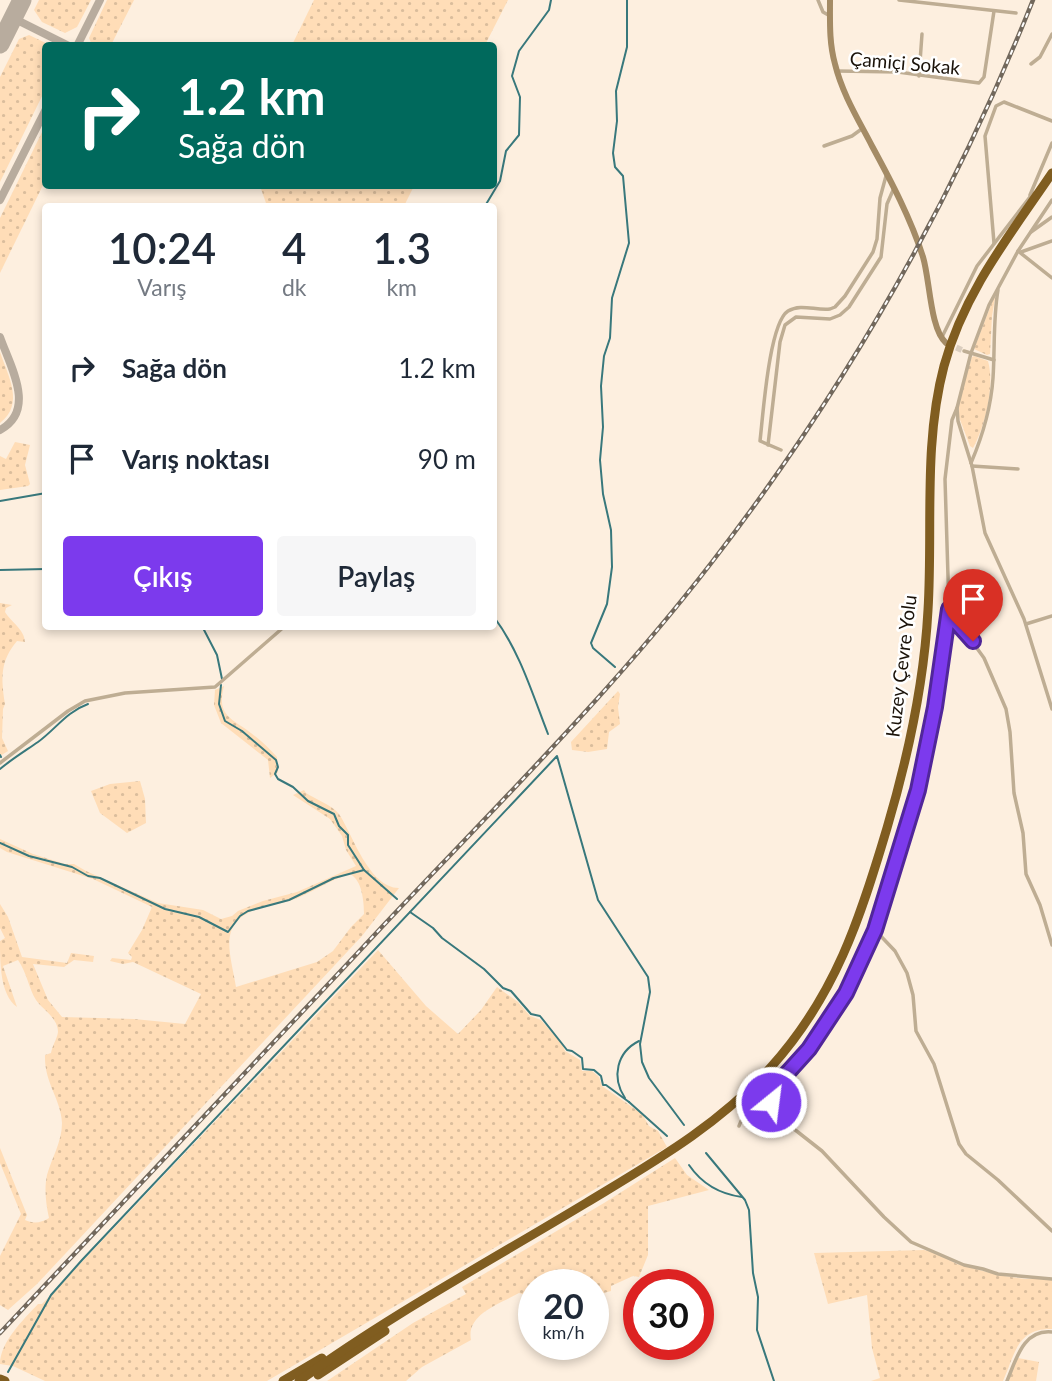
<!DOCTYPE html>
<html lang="tr">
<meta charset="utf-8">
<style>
:root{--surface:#fff;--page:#f6f6f7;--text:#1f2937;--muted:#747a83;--accent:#7c3aed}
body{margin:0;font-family:Lato,sans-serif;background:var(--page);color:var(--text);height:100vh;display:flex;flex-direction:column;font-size:26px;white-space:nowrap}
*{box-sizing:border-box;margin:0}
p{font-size:23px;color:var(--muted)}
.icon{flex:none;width:38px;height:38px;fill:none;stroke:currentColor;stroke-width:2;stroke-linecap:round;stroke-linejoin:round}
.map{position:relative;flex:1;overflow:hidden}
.details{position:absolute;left:42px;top:203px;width:455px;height:427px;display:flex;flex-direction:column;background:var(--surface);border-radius:7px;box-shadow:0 4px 10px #0003}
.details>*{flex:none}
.guide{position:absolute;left:42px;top:42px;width:455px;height:147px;border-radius:7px;box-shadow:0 4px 10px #0003;background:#00695c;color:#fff;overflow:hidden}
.speed{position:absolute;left:518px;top:1269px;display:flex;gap:14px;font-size:35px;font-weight:700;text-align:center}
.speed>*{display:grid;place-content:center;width:91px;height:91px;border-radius:50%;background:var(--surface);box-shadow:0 4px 10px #0003;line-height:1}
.speed small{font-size:18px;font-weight:400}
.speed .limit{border:10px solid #d22;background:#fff;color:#111}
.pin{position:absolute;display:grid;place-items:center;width:60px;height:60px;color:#fff;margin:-72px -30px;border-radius:50% 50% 50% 0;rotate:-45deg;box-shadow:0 0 7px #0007}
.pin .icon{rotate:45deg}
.me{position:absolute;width:77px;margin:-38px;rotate:29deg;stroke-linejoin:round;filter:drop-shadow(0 0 5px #0008)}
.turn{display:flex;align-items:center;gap:24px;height:147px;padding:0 21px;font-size:32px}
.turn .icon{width:91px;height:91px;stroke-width:2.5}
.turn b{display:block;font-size:49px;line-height:60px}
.eta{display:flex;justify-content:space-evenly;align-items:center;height:119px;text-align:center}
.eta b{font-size:42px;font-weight:600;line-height:49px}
.primary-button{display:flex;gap:14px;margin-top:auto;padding:14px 21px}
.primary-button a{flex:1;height:80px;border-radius:7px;background:var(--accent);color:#fff;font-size:28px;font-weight:600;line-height:80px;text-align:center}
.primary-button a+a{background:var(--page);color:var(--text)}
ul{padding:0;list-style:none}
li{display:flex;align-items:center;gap:21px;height:91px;padding:0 21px}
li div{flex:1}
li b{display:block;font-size:26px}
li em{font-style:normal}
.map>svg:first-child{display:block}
.grass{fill:url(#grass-dots);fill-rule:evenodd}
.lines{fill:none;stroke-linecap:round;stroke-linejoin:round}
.stream{stroke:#38787c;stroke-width:2}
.taxiway{stroke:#b8ac9e;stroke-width:8}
.runway{stroke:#b8ac9e;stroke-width:19}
.secondary-tunnel{stroke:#dbcebf;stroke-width:6;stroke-dasharray:6 3;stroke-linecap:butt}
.street{stroke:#bead93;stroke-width:3.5}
.secondary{stroke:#a48b65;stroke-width:6}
.highway{stroke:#805d20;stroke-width:9}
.rail-casing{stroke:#72685c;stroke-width:4.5}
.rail{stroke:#fff;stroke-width:2;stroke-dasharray:5;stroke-linecap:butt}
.route-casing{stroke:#51269a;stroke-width:18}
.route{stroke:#7c3aed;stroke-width:12}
.labels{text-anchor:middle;stroke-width:5;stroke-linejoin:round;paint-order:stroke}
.street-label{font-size:19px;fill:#1a1209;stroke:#fff}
</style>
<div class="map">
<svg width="1052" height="1381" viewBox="0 0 1052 1381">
<defs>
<pattern id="grass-dots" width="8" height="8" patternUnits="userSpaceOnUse" patternTransform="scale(1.75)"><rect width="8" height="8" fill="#ffddb7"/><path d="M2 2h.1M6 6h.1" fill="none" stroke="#dabd9c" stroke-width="1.8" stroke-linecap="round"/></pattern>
</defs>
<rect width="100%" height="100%" fill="#fdefdf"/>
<g class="grass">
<polygon points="39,0 91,0 77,27 65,33 42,22 34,10"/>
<polygon points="107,0 134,0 111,45 92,45 89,38"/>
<polygon points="314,0 508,0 485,45 292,45"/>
<polygon points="29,35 50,45 46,46 45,90 0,182 0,77 19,39"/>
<polygon points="45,126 45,181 0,273 0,218"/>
<polygon points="260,186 414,186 404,206 267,206"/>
<polygon points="996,292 992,316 990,354 987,355 974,349"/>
<path d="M 0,352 C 8,376 25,404 0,423 Z"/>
<path d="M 974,356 L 988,361 C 995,386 985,426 973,448 L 970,446 L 959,417 L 959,398 L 972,357 Z"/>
<polygon points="15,442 30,445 25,465 30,484 28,486 0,490 0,456 6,459"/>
<path d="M 0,603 L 12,605 L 6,608 L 5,612 C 12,623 24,629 25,642 L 17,641 C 0,661 1,678 5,704 L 3,709 L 2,738 L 8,751 L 0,756 Z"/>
<path d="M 224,686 C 217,713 228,717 247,730 C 258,738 268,747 277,757 L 278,772 L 270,778 L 268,760 L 221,723 L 214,705 L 215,690 Z"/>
<polygon points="618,691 620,694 618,707 620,724 609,732 607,749 588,752 572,750 571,742"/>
<polygon points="140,781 145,799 146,823 127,833 100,813 91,791 110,784"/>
<path d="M 304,790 L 306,793 C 315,799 332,805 339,814 C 352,833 369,888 399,888 L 362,936 L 37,1284 L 8,1310 L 0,1305 L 0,1256 L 21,1214 L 0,1163 L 0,1148 L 27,1215 L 25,1220 C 33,1224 41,1223 49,1218 C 46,1204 44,1189 47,1175 C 52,1157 62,1142 62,1123 C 61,1099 44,1083 45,1055 L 51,1053 C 52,1046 57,1039 58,1032 C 58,1018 43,1010 36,1000 C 29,989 27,973 18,960 L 3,966 L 17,1007 C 0,995 0,962 0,941 L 5,938 L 0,928 L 0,904 L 8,917 L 22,957 L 67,963 L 71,953 L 94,956 L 93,962 L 74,960 L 64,967 L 33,964 L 48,1000 L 62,1017 L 134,1019 L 185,1024 L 201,994 L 133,962 L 123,964 L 110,961 L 112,958 L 131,960 L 132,957 L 128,953 L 142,930 L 152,907 L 93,879 L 7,852 L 0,848 L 0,839 L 33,854 L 65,864 L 74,864 L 86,871 L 158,903 L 203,910 L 221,919 L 232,916 L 238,911 L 263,901 L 297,892 L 356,866 L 346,850 L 342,836 L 330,819 L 293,795 ZM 350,874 C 362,880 364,901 364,914 L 351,927 L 333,951 L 317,962 L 236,987 C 230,950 216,921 263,907 C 274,904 285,903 295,899 C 314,892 331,879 350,874 Z"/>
<path d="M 378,950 L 426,1006 L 458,1034 L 481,1010 L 497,987 L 518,1002 L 530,1016 L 541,1020 L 562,1044 L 565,1051 L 580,1060 L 582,1071 L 592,1071 L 599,1077 L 602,1086 L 642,1114 L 649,1126 L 658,1131 L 667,1147 L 267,1381 L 45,1381 L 13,1366 L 0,1364 C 0,1342 24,1319 38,1304 L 42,1304 Z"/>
<path d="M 675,1158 L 687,1175 L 709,1190 L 648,1206 L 648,1255 L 639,1277 L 633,1276 L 611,1286 L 611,1291 L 593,1296 L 593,1284 L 534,1284 L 534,1304 L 526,1295 L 519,1293 C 500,1304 466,1314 471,1340 L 422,1367 L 406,1381 L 327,1381 L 413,1323 L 466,1294 L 462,1287 L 604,1203 Z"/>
<path d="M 924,1250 L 936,1253 L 957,1264 L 998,1275 L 1025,1279 L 1052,1279 L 1052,1329 C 1017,1328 1015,1354 1003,1381 L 871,1381 L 880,1378 L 872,1348 L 867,1295 L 828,1304 L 814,1253 Z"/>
<polygon points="1018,1358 1039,1362 1036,1381 1007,1381"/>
</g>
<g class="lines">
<g class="stream">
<polyline points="485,206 500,181 506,151 519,135 520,97 512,76 519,51 549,10 551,0"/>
<polyline points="0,501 46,493"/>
<polyline points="0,570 46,569"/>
<path d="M 494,617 C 520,652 532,693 548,734"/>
<polyline points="202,626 217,655 222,679"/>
<polyline points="615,667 593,648 591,643 607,604 612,567 611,530 603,494 600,460 603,427 601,386 604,356 610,338 612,298 629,243 623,176 615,167 613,153 617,121 616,91 627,47 627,0"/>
<polyline points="221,685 219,704 225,721 242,731 276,760 278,767 275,774 278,779 293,787 308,801 334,814 339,826 348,835 348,845 364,870 397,899"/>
<polyline points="0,755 1,757"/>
<path d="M 0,769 C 12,759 25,751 38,742 C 56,729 66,712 88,704"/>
<polyline points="0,843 29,856 72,867 88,876 100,878 165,909 199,917 228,932 240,916 248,911 289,900 334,878 364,870"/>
<polyline points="410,912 433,928 442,938 484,969 503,988 511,991 531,1014 540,1016 567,1050 572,1051 582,1058 583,1069 594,1070 601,1076 603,1085 606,1085 629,1102"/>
<path d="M 625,1098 C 611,1077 617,1052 639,1041"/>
<polyline points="629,1102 667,1136"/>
<polyline points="706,1153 745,1200 749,1210 753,1273 758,1297 757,1330 774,1381"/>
<path d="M 689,1165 C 702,1184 719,1194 742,1197"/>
<polyline points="8,1372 51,1295 82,1260 557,756 598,900 648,977 650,992 640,1044 642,1062 649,1078 684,1125"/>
</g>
<g class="taxiway">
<polyline points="13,18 69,46"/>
<polyline points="77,46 100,0"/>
<polyline points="0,200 46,109"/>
<path d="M 0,337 C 10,366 37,410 0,430"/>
</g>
<polyline class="runway" points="0,44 22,0"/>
<polyline class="secondary-tunnel" points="948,344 964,351"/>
<g class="street">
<polyline points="818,0 823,12 830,16"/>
<polyline points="899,0 1016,13"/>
<polyline points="1031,64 1040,57 1052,34"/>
<polyline points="837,71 898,72 979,83 984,77 994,11"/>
<polyline points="919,76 922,34"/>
<polyline points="824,146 852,136 863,128"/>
<polyline points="1030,195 1052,143"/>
<polyline points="1052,200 1018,251 989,305 971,353 957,408 958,421 972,466 985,533 1024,619 1052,709"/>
<polyline points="1031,232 1052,217"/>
<polyline points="994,243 985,136 996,106 1004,102 1052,121"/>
<polyline points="1018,251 1052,278"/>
<polyline points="1021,252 1052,241"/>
<polyline points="942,337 977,266 1033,193"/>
<polyline points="964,351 994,360"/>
<polyline points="768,445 780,342 785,325 796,317 830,319 840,315 849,307 881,257 887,204 894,188"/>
<path d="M 781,450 L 760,441 C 763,416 769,323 788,311 C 801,303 816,311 830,309 L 835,307 L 845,296 L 873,252 L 877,239 L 880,198 L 886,176"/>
<path d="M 971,463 C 983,435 991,408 993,378 C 995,348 993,319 998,290"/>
<polyline points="972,466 1018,469"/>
<polyline points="950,611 984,658 1006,709 1010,732 1014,793 1023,833 1026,874 1040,905 1052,945"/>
<polyline points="1026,624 1052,616"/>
<polyline points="0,763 68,711 85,701 125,693 215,687 285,626"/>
<polyline points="875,930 895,951 907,973 913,995 916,1031 934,1064 959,1144 966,1154 998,1180 1052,1231"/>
<polyline points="773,1111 770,1098 772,1090 809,1049 848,990 875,930 918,790 935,707 949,609 945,479 952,420 957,408"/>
<path d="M 739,1126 C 742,1116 755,1105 766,1107 L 822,1151 L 884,1217 L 911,1242 L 964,1265 L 983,1269 L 998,1274 L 1052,1279"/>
<path d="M 1007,1381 C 1016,1360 1023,1329 1052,1332"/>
</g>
<path class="secondary" d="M 830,0 C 830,21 829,43 835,64 C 842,93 858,119 872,146 C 891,181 911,219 923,257 C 930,280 930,329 946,343"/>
<g class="highway">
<polyline points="318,1375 385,1331"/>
<polyline points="0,1379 5,1381"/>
<polyline points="283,1381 322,1358"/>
<path d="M 299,1381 C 390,1315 490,1261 586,1203 C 652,1163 718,1126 771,1067 C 835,996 860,919 887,828 C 908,757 924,685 928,610 C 933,530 923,445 944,366 C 964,292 1010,235 1052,173"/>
</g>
<defs>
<path id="rail" d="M 0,1333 C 127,1198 254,1064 380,929 C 493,809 612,692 712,562 C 845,390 953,201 1033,0"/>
</defs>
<use href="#rail" class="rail-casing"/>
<use href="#rail" class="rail"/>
</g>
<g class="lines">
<defs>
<polyline id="route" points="771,1102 772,1090 809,1049 846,993 875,930 918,790 935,707 949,609 956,622 973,641"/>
</defs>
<use href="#route" class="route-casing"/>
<use href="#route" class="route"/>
</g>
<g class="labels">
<g class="street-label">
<text transform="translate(905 63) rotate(5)" y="7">Çamiçi Sokak</text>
<text transform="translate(901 666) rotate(-83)" y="7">Kuzey Çevre Yolu</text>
</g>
</g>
</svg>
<div class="speed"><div>20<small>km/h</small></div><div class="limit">30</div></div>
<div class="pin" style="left:973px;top:641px;background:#d93025"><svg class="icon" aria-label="arrive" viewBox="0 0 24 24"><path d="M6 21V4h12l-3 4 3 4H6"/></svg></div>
<svg class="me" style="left:771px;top:1102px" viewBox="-20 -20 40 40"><circle r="17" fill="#7c3aed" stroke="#fff" stroke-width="3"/><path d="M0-11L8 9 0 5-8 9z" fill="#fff"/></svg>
<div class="guide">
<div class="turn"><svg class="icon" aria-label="right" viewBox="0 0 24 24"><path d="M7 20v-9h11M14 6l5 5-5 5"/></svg><div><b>1.2 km</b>Sağa dön</div></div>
</div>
<section class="details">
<div class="eta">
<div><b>10:24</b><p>Varış</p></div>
<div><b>4</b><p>dk</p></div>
<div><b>1.3</b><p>km</p></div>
</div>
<ul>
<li><svg class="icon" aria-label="right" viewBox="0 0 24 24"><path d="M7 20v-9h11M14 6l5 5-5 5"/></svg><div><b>Sağa dön</b></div><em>1.2 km</em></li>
<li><svg class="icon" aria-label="arrive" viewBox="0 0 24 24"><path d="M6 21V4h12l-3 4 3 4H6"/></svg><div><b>Varış noktası</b></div><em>90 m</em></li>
</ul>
<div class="primary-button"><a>Çıkış</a><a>Paylaş</a></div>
</section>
</div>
